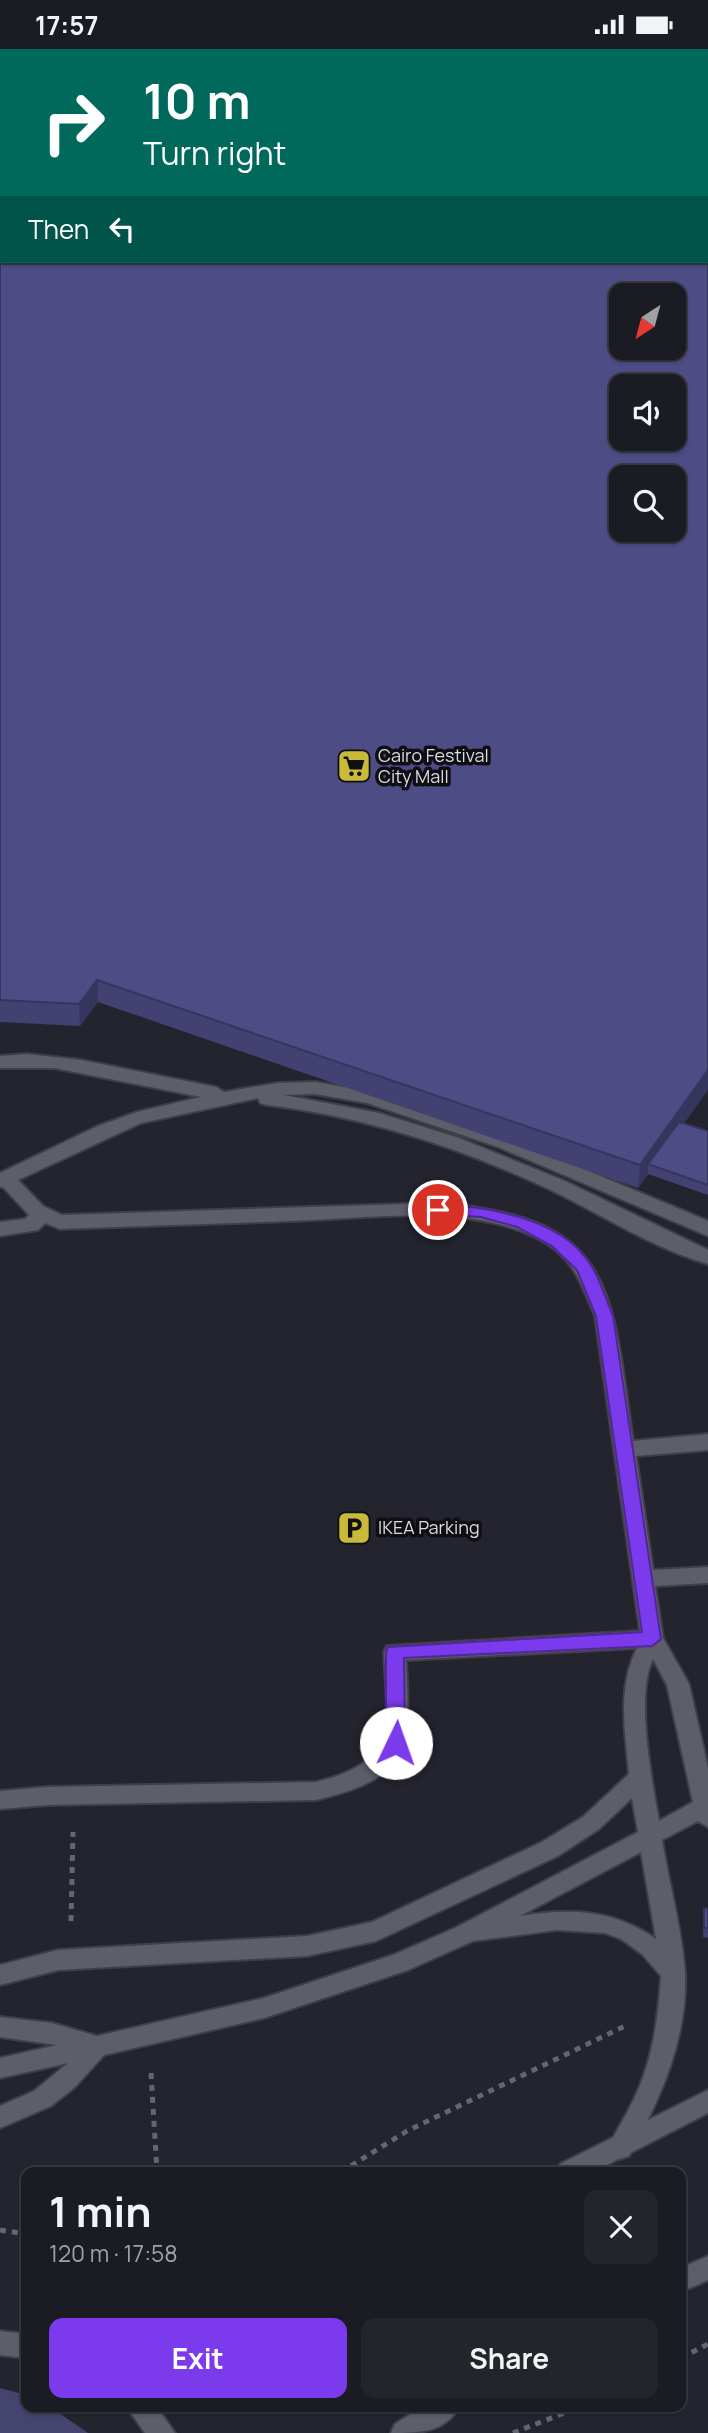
<!DOCTYPE html>
<meta charset="utf-8">
<style>
:root{--surface:#1b1b23;--page:#24242b;--text:#f1f3f6;--muted:#a0a1a6;--line:#393941;--accent:#7c3aed}
body{margin:0;font-family:Manrope,sans-serif;background:var(--page);color:var(--text);height:100vh;display:flex;flex-direction:column;font-size:26px;white-space:nowrap}
*{box-sizing:border-box;margin:0}
p{font-size:23px;color:var(--muted)}
.icon{flex:none;width:38px;height:38px;fill:none;stroke:currentColor;stroke-width:2;stroke-linecap:round;stroke-linejoin:round}
.map{position:relative;flex:1;overflow:hidden}
.side{position:absolute;left:21px;top:2118px;width:665px;height:245px;display:flex;flex-direction:column;background:var(--surface);border-radius:14px;box-shadow:0 2px 5px #0004,0 0 0 2px var(--line)}
.side>*{flex:none}
.hud{position:absolute;left:0px;top:0px;width:709px;height:214px;box-shadow:0 2px 5px #0004,0 0 0 2px var(--line);background:#00695c;color:#fff;overflow:hidden}
.needle{width:46px;rotate:216deg}
.controls{position:absolute;left:609px;top:234px;display:grid;gap:14px}
.controls a{display:grid;place-items:center;width:77px;height:77px;border-radius:14px;background:var(--surface);box-shadow:0 2px 5px #0004,0 0 0 2px var(--line);font-size:35px}
.pin{position:absolute;display:grid;place-items:center;width:60px;height:60px;color:#fff;margin:-30px;border:4px solid #fff;border-radius:50%;box-shadow:0 2px 7px #0007}
.me{position:absolute;width:77px;margin:-38px;rotate:3deg;stroke-linejoin:round;filter:drop-shadow(0 0 5px #0008)}
.turn{display:flex;align-items:center;gap:24px;height:147px;padding:0 28px;font-size:32px}
.turn .icon{width:91px;height:91px;stroke-width:2.5}
.turn b{display:block;font-size:49px;line-height:60px}
.then{display:flex;align-items:center;height:66px;padding:0 28px;background:#0003;gap:14px;font-size:26px}
.round{display:grid;place-items:center;flex:none;width:74px;height:74px;border-radius:14px;background:var(--page)}
.headline{display:flex;align-items:center;justify-content:space-between;height:119px;padding:0 28px}
h1{font-size:42px;font-weight:700;line-height:52px}
.action{display:flex;gap:14px;margin-top:auto;padding:14px 28px}
.action a{flex:1;height:80px;border-radius:14px;background:var(--accent);color:#fff;font-size:28px;font-weight:700;line-height:80px;text-align:center}
.action a+a{background:var(--page);color:var(--text)}
.status{display:flex;justify-content:space-between;align-items:center;height:49px;padding:0 35px;background:var(--surface);direction:ltr}
.status svg{height:19px;fill:currentColor}
.map>svg:first-child{display:block}
.green{fill:#44446f}
.lines{fill:none;stroke-linecap:round;stroke-linejoin:round}
.service-casing{stroke:#3e3f48;stroke-width:4}
.tertiary-casing{stroke:#3e3f48;stroke-width:4}
.path{stroke:#65656f;stroke-width:5;stroke-dasharray:6 6;stroke-linecap:butt}
.service{fill:#5d5e6a;fill-rule:evenodd}
.tertiary{fill:#5d5e6a;fill-rule:evenodd}
.wall{fill:#424172}
.shaded-wall{fill:#36355d}
.building{fill:#4d4c85;stroke:#36355d;stroke-width:2;fill-rule:evenodd}
.route{fill:#7c3aed;stroke:#51269a;stroke-width:2}
.labels{text-anchor:middle;stroke-width:7;stroke-linejoin:round;paint-order:stroke}
.poi-label{font-size:18px;fill:#dbdce3;stroke:#0e0e13;text-anchor:start}
</style>
<div class="status"><b>17:57</b><svg viewBox="0 0 49 12"><path d="M0 12V9h3v3zM5 12V6h3v6zM10 12V3h3v9zM15 12V0h3v12zM26 1h20v11H26zM47 4h2v5h-2z"/></svg></div>
<div class="map">
<svg width="708" height="2384" viewBox="0 0 708 2384">
<rect width="100%" height="100%" fill="#24242f"/>
<polygon class="green" points="0,2339 26,2346 26,2357 49,2357 88,2384 0,2384"/>
<g class="lines">
<defs>
<g id="service">
<polygon points="27,0 46,0 26,2"/>
<polygon points="102,0 123,0 124,2 103,2"/>
<polygon points="155,0 173,0 154,2"/>
<polygon points="2,8 2,16 0,17 0,9"/>
<polygon points="0,68 2,69 2,77 0,76"/>
<path d="M 27,1005 L 81,1011 L 216,1038 L 224,1043 L 277,1034 L 315,1033 L 369,1042 L 512,1090 L 708,1172 L 708,1187 L 498,1098 L 367,1054 L 315,1045 L 284,1046 L 379,1064 L 459,1089 L 565,1132 L 708,1201 L 708,1215 C 653,1199 604,1167 553,1142 C 462,1099 367,1068 267,1056 L 260,1054 L 258,1049 L 141,1074 L 18,1131 L 43,1157 L 62,1166 L 438,1154 C 617,1168 611,1241 633,1392 L 708,1385 L 708,1401 L 636,1407 L 653,1521 L 708,1518 L 708,1534 L 655,1537 L 663,1589 L 689,1635 L 708,1719 L 708,1778 L 698,1772 L 662,1791 C 669,1835 682,1880 685,1924 C 688,1989 660,2051 629,2107 L 620,2110 L 611,2107 L 608,2099 C 616,2082 626,2067 634,2050 C 653,2011 658,1970 661,1927 L 642,1905 L 621,1890 L 605,1884 L 557,1881 L 473,1892 L 408,1921 L 264,1969 L 104,2006 L 75,2038 L 51,2057 L 0,2079 L 0,2057 L 34,2042 L 68,2014 L 0,2029 L 0,2009 L 57,1996 L 0,1988 L 0,1968 L 52,1974 L 97,1987 L 264,1949 L 393,1906 L 455,1879 L 638,1783 L 632,1749 L 599,1780 L 558,1807 L 376,1892 L 307,1907 L 58,1921 L 0,1936 L 0,1916 L 58,1901 L 307,1887 L 372,1873 L 542,1793 L 583,1768 L 629,1725 C 625,1682 617,1639 637,1599 L 406,1611 C 411,1700 410,1729 316,1751 L 47,1756 L 0,1760 L 0,1742 L 47,1738 L 316,1733 C 400,1713 388,1676 384,1603 L 387,1597 L 640,1582 L 595,1267 C 582,1237 575,1212 546,1194 C 476,1152 367,1170 289,1172 C 213,1175 136,1177 60,1180 L 45,1174 L 38,1181 L 0,1187 L 0,1173 L 25,1170 L 29,1166 L 3,1138 L 0,1138 L 0,1124 L 98,1077 L 137,1063 L 201,1048 L 54,1019 L 0,1019 L 0,1007 ZM 653,1610 L 667,1636 L 693,1753 L 659,1772 C 652,1732 635,1645 653,1610 ZM 641,1803 L 656,1890 C 613,1860 569,1859 520,1867 Z"/>
</g>
<g id="tertiary">
<polygon points="708,2041 708,2064 593,2123 557,2123 560,2115"/>
<polygon points="708,2207 708,2231 681,2243 681,2219"/>
<polygon points="0,2282 26,2285 26,2309 0,2306"/>
<polygon points="126,2357 156,2357 175,2384 145,2384"/>
<path d="M 423,2357 L 459,2357 C 447,2384 416,2384 391,2384 L 395,2375 Z"/>
</g>
</defs>
<use href="#service" class="service-casing"/>
<use href="#tertiary" class="tertiary-casing"/>
<g class="path">
<polyline points="71,1872 73,1783"/>
<polyline points="151,2024 157,2123"/>
<polyline points="341,2123 407,2082 627,1976"/>
<polyline points="0,2181 26,2185"/>
<polyline points="681,2309 708,2295"/>
<polyline points="513,2384 582,2357"/>
</g>
<use href="#service" class="service"/>
<use href="#tertiary" class="tertiary"/>
</g>
<g class="wall">
<polygon points="0,135 684,1074 708,1082 708,1146 648,1125 638,1139 98,953 80,977 0,973"/>
<polygon points="704,1859 708,1860 708,1889 703,1888"/>
</g>
<g class="shaded-wall">
<polygon points="97,931 98,953 80,977 79,955"/>
<polygon points="708,1021 708,1041 654,1117 648,1115 648,1125 638,1139 640,1116"/>
</g>
<g class="building">
<path d="M 338,0 L 708,0 L 708,1021 L 640,1116 L 97,931 L 79,955 L 0,951 L 0,135 L 2,129 L 2,212 L 707,212 L 707,2 L 331,2 ZM 621,247 L 674,247 L 674,299 L 621,299 ZM 621,338 L 674,338 L 674,390 L 621,390 ZM 621,429 L 674,429 L 674,481 L 621,481 Z"/>
<polygon points="679,1073 708,1082 708,1136 648,1115"/>
<polygon points="704,1859 708,1860 708,1879 704,1879"/>
</g>
<path class="route" d="M 438,1155 C 488,1158 564,1169 592,1218 C 601,1233 606,1251 613,1267 L 661,1590 L 652,1597 L 404,1609 L 405,1694 L 396,1701 L 386,1694 L 386,1603 L 388,1598 L 642,1583 L 596,1267 L 577,1221 L 552,1197 L 517,1178 L 481,1168 L 433,1165 L 430,1161 Z"/>
<defs>
<symbol id="supermarket-square" viewBox="-11 -11 22 22"><rect x="-9" y="-9" width="18" height="18" rx="4" fill="#c9ba3a" stroke="#0e0e13"/><path d="M-6-5.5h2.5l.6 2H6L4.5 2H-2.5L-4.4-4H-6ZM-1.5 3.2a1.3 1.3 0 1 0 .1 0ZM3 3.2a1.3 1.3 0 1 0 .1 0Z" fill="#111"/></symbol>
<symbol id="parking-square" viewBox="-11 -11 22 22"><rect x="-9" y="-9" width="18" height="18" rx="4" fill="#c9ba3a" stroke="#0e0e13"/><path d="M-3.5-5.5H1a3.5 3.5 0 0 1 0 7H-1V5.5H-3.5ZM-1-3.4V-.6H.8a1.4 1.4 0 0 0 0-2.8Z" fill="#111"/></symbol>
</defs>
<g fill-rule="evenodd">
<use href="#supermarket-square" x="335" y="698" width="38" height="38"/>
<use href="#parking-square" x="335" y="1460" width="38" height="38"/>
</g>
<g class="labels">
<g class="poi-label">
<text x="378" y="713">Cairo Festival<tspan x="378" dy="21">City Mall</tspan></text>
<text x="378" y="1485">IKEA Parking</text>
</g>
</g>
</svg>
<div class="controls">
<a><svg class="needle" viewBox="-14 -14 28 28"><path d="M0-13l5 13h-10z" fill="#e53935"/><path d="M0 13l5-13h-10z" fill="#a0a1a6"/></svg></a>
<a><svg class="icon" aria-label="sound" viewBox="0 0 24 24"><path d="M4 9h4l5-4v14l-5-4H4zM17 9q2 3 0 6"/></svg></a>
<a><svg class="icon" aria-label="search" viewBox="0 0 24 24"><circle cx="10" cy="10" r="6"/><path d="M15 15l6 6"/></svg></a>
</div>
<div class="pin" style="left:438px;top:1161px;background:#d93025"><svg class="icon" aria-label="arrive" viewBox="0 0 24 24"><path d="M6 21V4h12l-3 4 3 4H6"/></svg></div>
<svg class="me" style="left:396px;top:1694px" viewBox="-20 -20 40 40"><circle r="19" fill="#fff"/><path d="M0-13L10 11 0 6-10 11z" fill="#7c3aed"/></svg>
<div class="hud">
<div class="turn"><svg class="icon" aria-label="right" viewBox="0 0 24 24"><path d="M7 20v-9h11M14 6l5 5-5 5"/></svg><div><b>10 m</b>Turn right</div></div>
<div class="then">Then<svg class="icon" aria-label="left" viewBox="0 0 24 24"><path d="M17 20v-9H6M10 6l-5 5 5 5"/></svg></div>
</div>
<section class="side">
<div class="headline"><div><h1>1 min</h1><p>120 m · 17:58</p></div><a class="round"><svg class="icon" aria-label="close" viewBox="0 0 24 24"><path d="M6 6l12 12M18 6L6 18"/></svg></a></div>
<div class="action"><a>Exit</a><a>Share</a></div>
</section>
</div>
